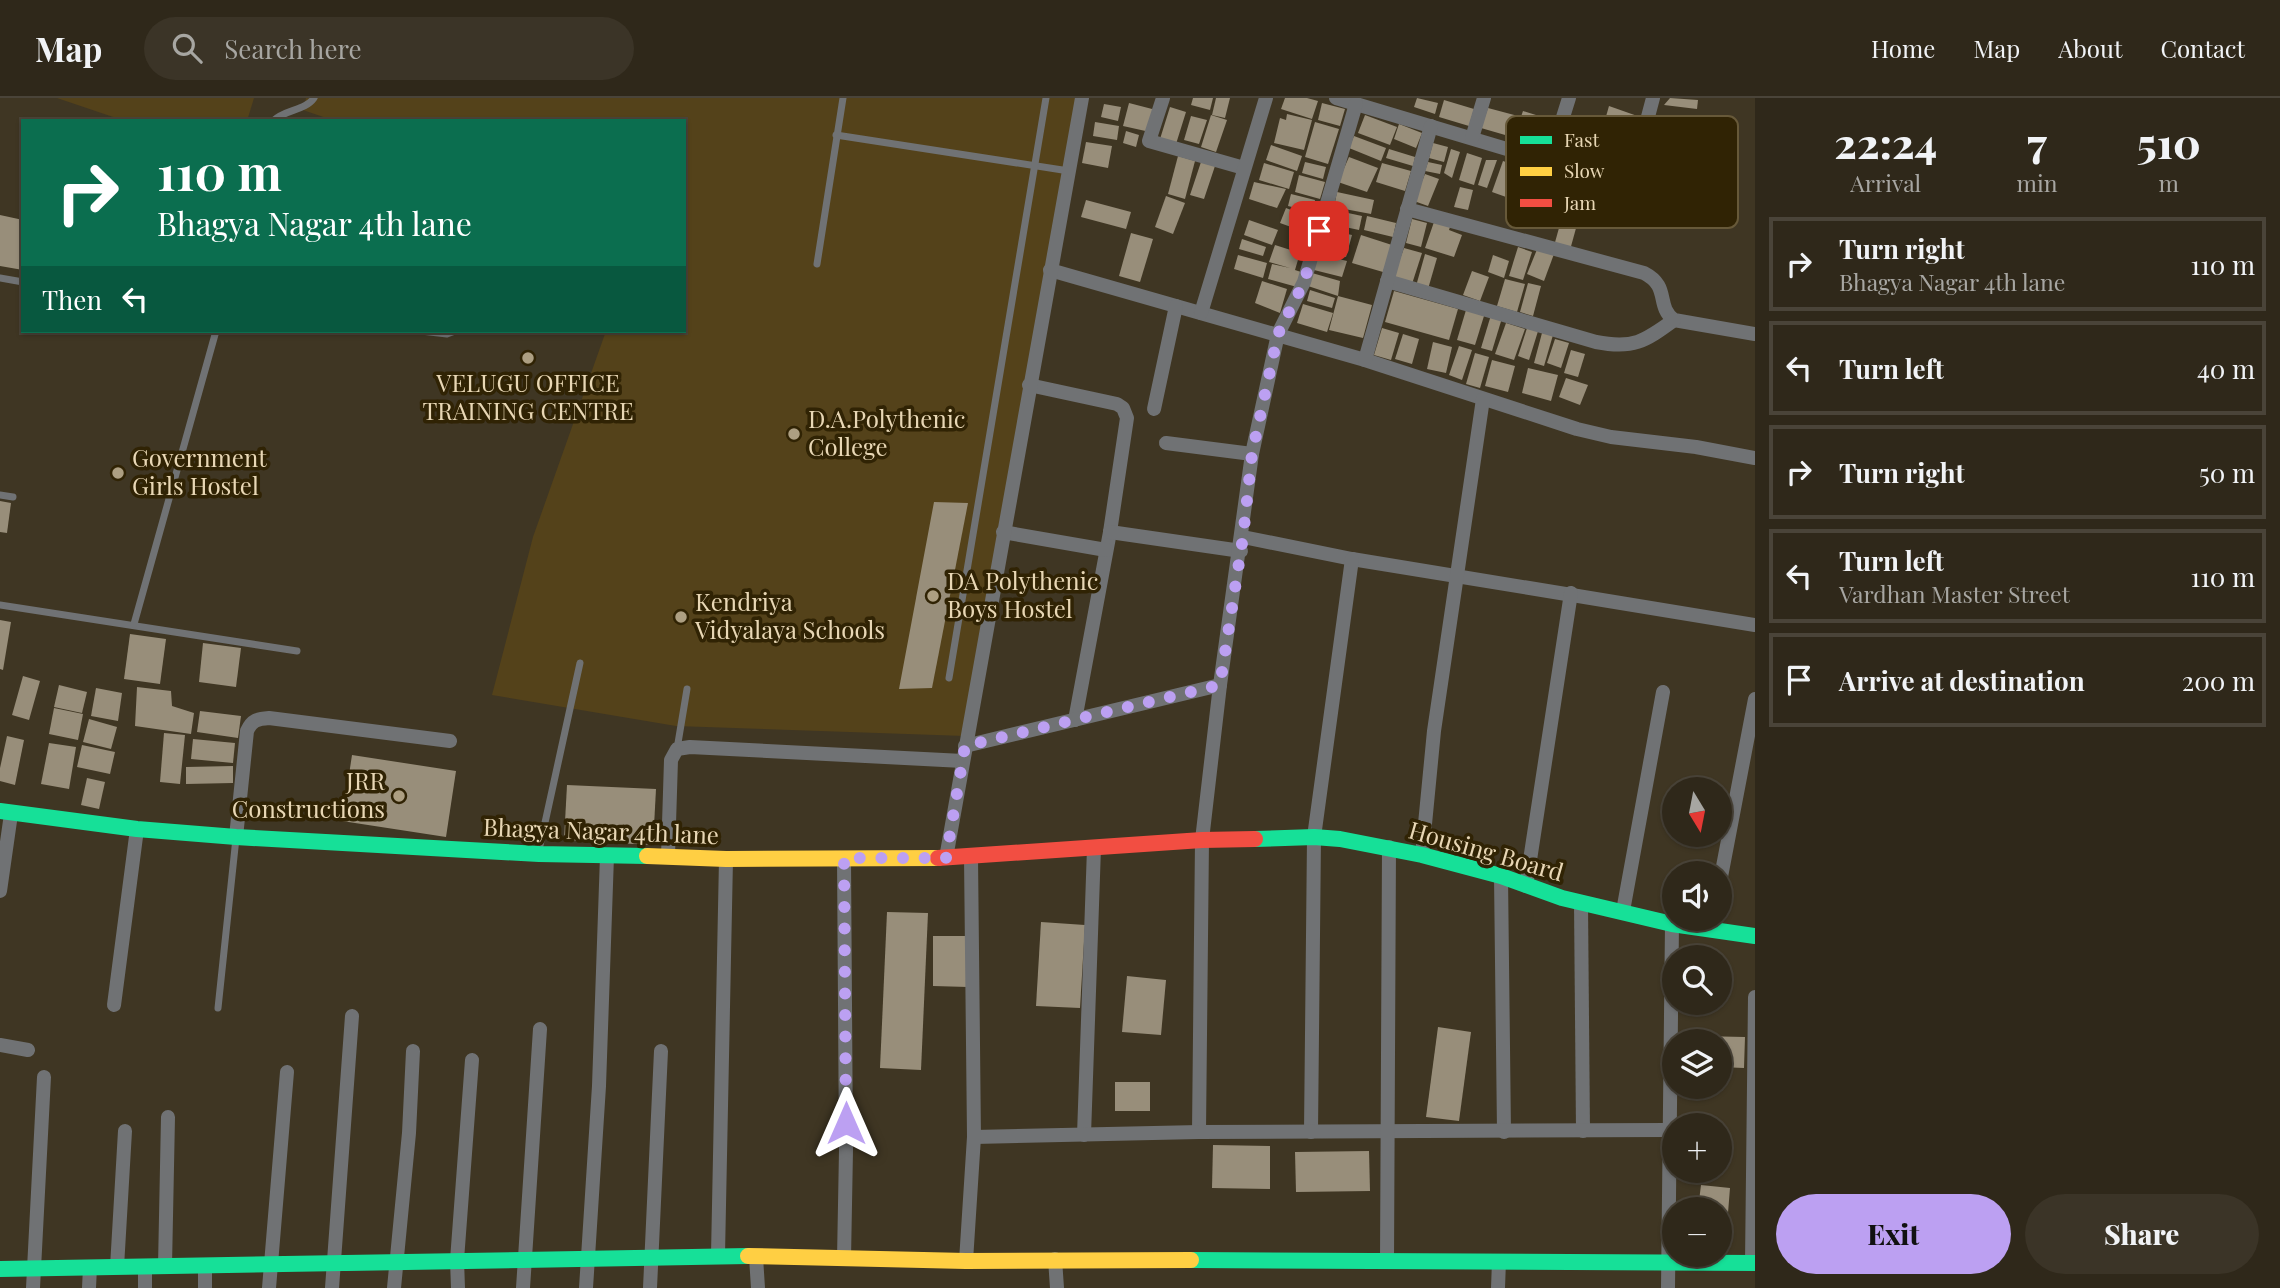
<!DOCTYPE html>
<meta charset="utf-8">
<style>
:root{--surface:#2f281a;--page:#3b3427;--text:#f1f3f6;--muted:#a7a6a2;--line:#4a4439;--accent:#bca0f2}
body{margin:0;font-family:"Playfair Display",serif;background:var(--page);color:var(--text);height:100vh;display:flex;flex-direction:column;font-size:26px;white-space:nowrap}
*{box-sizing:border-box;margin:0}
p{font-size:23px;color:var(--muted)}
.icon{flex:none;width:38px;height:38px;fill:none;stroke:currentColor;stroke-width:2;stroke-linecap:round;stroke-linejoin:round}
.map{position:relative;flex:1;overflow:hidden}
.panel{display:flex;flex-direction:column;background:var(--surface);width:525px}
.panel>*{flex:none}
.top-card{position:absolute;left:21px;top:21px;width:665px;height:214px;border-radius:0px;box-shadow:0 2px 5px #0004,0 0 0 2px var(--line);background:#0b6e4f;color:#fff;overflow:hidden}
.needle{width:46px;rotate:170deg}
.controls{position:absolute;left:1662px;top:679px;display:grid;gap:14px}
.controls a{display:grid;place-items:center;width:70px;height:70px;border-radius:50%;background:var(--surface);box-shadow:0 2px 5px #0004,0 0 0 2px var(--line);font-size:35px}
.pin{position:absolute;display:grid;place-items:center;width:60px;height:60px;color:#fff;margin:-30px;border-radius:14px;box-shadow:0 4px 10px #0006}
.me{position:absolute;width:77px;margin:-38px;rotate:0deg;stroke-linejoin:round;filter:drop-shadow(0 0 5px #0008)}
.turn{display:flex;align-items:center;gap:24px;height:147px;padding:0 21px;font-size:32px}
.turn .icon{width:91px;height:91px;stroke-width:2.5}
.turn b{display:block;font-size:49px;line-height:60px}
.then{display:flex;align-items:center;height:66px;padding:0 21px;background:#0003;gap:14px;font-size:26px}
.eta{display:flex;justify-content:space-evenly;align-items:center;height:119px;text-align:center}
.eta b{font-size:42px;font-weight:800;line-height:49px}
.action{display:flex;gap:14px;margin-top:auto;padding:14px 21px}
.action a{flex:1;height:80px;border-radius:42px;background:var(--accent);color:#111;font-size:28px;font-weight:800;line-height:80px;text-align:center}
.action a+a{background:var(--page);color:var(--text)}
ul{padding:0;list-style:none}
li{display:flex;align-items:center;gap:21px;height:94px;margin:0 14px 10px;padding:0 7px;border:4px solid var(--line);border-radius:0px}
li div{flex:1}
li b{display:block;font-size:26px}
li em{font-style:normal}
header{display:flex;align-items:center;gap:42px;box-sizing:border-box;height:98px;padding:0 35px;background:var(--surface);border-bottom:2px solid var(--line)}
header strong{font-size:33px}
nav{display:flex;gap:38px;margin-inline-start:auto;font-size:24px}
.search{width:490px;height:63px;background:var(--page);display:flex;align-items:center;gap:18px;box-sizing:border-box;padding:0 24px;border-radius:38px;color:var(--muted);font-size:26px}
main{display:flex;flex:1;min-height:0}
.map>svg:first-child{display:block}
.built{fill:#54421a}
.building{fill:#988e7a}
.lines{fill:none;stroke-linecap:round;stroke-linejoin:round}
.lane{stroke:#707274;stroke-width:7}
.street{stroke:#707274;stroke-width:14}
.fast{stroke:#16e098;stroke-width:16}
.slow{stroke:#ffcf43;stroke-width:16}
.jam{stroke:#f24e42;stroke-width:16}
.route{stroke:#bca0f2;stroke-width:12;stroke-dasharray:0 21.6}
.poi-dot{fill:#ad9f82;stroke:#302304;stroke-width:2.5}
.labels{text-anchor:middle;stroke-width:7;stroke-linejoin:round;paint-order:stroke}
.poi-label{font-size:24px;fill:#e8d7b5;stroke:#302304;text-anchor:start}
.street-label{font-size:24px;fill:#e8d7b5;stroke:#302304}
.key{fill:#302304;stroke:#675939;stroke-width:2}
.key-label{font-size:19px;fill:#e8d7b5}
</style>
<header>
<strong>Map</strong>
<div class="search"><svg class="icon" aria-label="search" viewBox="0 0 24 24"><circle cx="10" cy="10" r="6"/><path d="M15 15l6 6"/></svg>Search here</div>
<nav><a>Home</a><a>Map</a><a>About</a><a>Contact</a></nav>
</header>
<main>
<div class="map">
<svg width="1755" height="1190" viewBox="0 0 1755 1190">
<rect width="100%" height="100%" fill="#3f3623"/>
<g class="built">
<polygon points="57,0 254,0 247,23 125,23"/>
<polygon points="306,0 1076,0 965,638 676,628 492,597 533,439 606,233 684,233 684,23 335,23 303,12"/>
</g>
<g class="building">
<polygon points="1193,0 1213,0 1210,12 1191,7"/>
<polygon points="1216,0 1230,0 1225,20 1212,17"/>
<polygon points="1285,0 1307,0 1318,3 1312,21 1281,11"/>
<polygon points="1417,0 1438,5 1435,16 1414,9"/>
<polygon points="1670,0 1698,2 1697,11 1664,7"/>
<polygon points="1444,2 1474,11 1469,28 1439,19"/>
<polygon points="1129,5 1156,12 1150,34 1123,28"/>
<polygon points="1322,5 1345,11 1340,28 1318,22"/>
<polygon points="1104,6 1121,9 1118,23 1101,19"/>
<polygon points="1609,8 1643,20 1639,34 1605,22"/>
<polygon points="1170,9 1186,14 1176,46 1160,41"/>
<polygon points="1488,10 1518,18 1512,39 1481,30"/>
<polygon points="1523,13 1555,23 1548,46 1515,36"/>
<polygon points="1287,16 1312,22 1304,52 1274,45 1280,20 1286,22"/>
<polygon points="1211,17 1227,22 1216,54 1201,49"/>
<polygon points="1365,17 1397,29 1390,47 1358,35"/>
<polygon points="1191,18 1207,22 1199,46 1184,42"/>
<polygon points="1095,24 1119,28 1117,42 1093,38"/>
<polygon points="1315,24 1339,31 1328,66 1305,59"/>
<polygon points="1399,26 1422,35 1416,50 1394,41"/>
<polygon points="1126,33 1139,37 1136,49 1123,45"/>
<polygon points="1354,38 1386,50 1381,63 1349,50"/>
<polygon points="1086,44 1112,48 1108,70 1082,65"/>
<polygon points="1433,45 1448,49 1444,64 1429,60"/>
<polygon points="1271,47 1302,58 1297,73 1266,62"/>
<polygon points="1389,51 1415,59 1413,68 1386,60"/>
<polygon points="1451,51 1460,54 1452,80 1444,75"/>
<polygon points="1467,55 1482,60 1474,87 1459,82"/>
<polygon points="1178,58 1195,63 1185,101 1168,96"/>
<polygon points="1349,59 1378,70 1367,94 1338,84"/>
<polygon points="1486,62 1497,62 1487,90 1478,87"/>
<polygon points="1503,63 1534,74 1523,105 1492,94"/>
<polygon points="1201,64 1215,68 1204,101 1190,97"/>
<polygon points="1305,64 1326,69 1323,81 1302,75"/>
<polygon points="1428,64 1442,67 1440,76 1425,73"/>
<polygon points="1264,65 1294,74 1289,91 1259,82"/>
<polygon points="1382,65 1411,73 1405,93 1376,84"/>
<polygon points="1425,76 1439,81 1428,108 1414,103"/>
<polygon points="1299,77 1325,84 1320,101 1295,94"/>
<polygon points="1254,84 1286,91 1277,110 1249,101"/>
<polygon points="1460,89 1473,92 1468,112 1454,109"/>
<polygon points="1337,94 1374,102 1371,116 1334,109"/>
<polygon points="1291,96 1315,102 1312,114 1288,108"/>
<polygon points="1166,98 1185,105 1173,136 1155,129"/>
<polygon points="1086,102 1131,114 1126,131 1081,119"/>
<polygon points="1286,110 1311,120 1305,134 1280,125"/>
<polygon points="1334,112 1362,118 1359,132 1331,126"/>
<polygon points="0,117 23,122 23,172 0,168"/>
<polygon points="1367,118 1396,125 1393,139 1364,132"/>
<polygon points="1562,119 1578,123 1570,152 1554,148"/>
<polygon points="1412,121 1427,125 1421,149 1406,145"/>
<polygon points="1249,122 1278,132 1272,147 1244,137"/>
<polygon points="1434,124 1450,129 1449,132 1462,137 1454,159 1425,150"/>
<polygon points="1325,131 1352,137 1346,159 1320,152"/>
<polygon points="1131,135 1153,141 1140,184 1119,178"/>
<polygon points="1361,137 1392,147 1383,174 1352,165"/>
<polygon points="1242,141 1266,149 1263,158 1239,151"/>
<polygon points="1275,147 1300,155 1295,172 1301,174 1297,189 1268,181 1272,166 1290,170 1269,164"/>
<polygon points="1518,149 1532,154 1523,182 1509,178"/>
<polygon points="1538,149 1554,156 1544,183 1527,176"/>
<polygon points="1404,150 1422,155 1412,186 1393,180"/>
<polygon points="1318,156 1347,163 1342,179 1314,172"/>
<polygon points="1425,156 1437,160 1428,191 1416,188"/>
<polygon points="1238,157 1267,165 1263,180 1234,171"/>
<polygon points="1493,157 1509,163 1504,180 1488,174"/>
<polygon points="1472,173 1489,179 1480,203 1463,197"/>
<polygon points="1312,175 1340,183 1338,198 1372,207 1363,240 1329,232 1338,198 1308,188"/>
<polygon points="1505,181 1525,186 1517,214 1497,208"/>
<polygon points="1262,183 1287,191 1280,215 1255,205"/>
<polygon points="1528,185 1541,188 1533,218 1520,214"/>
<polygon points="1310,192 1335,200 1332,210 1307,203"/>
<polygon points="1394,193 1458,211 1449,242 1385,224"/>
<polygon points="1303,206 1333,215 1327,234 1297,225"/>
<polygon points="1466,212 1484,218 1475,247 1457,242"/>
<polygon points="1491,217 1502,220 1492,253 1481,250"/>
<polygon points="1506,225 1525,231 1514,262 1495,256"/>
<polygon points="1528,227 1539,230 1529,262 1518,258"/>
<polygon points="1382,230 1399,235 1391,262 1374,257"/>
<polygon points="1542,235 1553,237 1544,268 1534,265"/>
<polygon points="1403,236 1419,241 1412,266 1395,261"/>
<polygon points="1555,241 1569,245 1561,270 1547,265"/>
<polygon points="1433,244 1452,249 1446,275 1427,271"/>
<polygon points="1459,248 1472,252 1462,282 1449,277"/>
<polygon points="1571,252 1585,256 1578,279 1564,275"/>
<polygon points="1475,255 1489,259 1480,290 1466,286"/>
<polygon points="1492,262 1515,268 1508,294 1485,288"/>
<polygon points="1528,270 1558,277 1551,303 1522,295"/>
<polygon points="1566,280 1588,287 1580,307 1559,299"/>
<polygon points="0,403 11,405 7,435 0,434"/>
<polygon points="934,404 968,405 932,590 899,591"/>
<polygon points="0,522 11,524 3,572 0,571"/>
<polygon points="130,536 166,541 160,586 124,581"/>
<polygon points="203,545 241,550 236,589 199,584"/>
<polygon points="23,578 40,583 29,622 12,617"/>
<polygon points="59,587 87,594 82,615 54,609"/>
<polygon points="137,589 171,593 172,608 194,615 191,636 135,628"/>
<polygon points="96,590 122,595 118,623 91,618"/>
<polygon points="54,610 83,616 78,642 49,636"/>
<polygon points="200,613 241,618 238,640 197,634"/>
<polygon points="89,621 117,629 111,651 83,644"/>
<polygon points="164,635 185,637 180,686 160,684"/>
<polygon points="7,638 24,642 15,687 0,683 0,670"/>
<polygon points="193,641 235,645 233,665 191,661"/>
<polygon points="49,645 76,649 69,691 41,686"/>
<polygon points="82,647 115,654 110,676 77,669"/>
<polygon points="352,657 456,673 446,739 342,723"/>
<polygon points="233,668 233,685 186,686 186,669"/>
<polygon points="87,680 105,684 99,711 81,707"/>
<polygon points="567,687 656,691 653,747 564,742"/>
<polygon points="887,814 928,815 921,972 880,970"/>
<polygon points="1041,824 1085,827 1080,910 1036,908"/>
<polygon points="933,838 968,838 968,889 933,888"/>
<polygon points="1127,878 1166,882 1161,937 1122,934"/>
<polygon points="1438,929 1471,934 1459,1023 1426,1019"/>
<polygon points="1699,938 1745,939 1744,970 1720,969 1720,943 1698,943"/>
<rect x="1115" y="984" width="35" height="29"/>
<polygon points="1213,1047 1270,1048 1270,1091 1212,1090"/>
<polygon points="1369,1053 1370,1093 1296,1094 1295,1054"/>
<polygon points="1701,1087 1730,1090 1728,1115 1720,1115 1720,1111 1698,1111"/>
</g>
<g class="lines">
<g class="lane">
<path d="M 273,23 C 285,11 305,13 314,0"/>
<polyline points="836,37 1069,73"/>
<polyline points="817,166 843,0"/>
<polyline points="0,180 23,184"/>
<polyline points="421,233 447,236 455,233"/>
<polyline points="0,397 13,399"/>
<polyline points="0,507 297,553"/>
<polyline points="134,526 216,233"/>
<polyline points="949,580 1046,0"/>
<polyline points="677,651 687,591"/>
<polyline points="539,752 580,565"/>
<polyline points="218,910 236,740"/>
</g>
<g class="street">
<polyline points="1163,0 1149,43 1244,70"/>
<polyline points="1336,0 1617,84 1629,80 1633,75 1653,0"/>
<polyline points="1472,40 1484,0"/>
<polyline points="1549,64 1569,0"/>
<path d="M 1407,111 L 1644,175 C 1671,189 1655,207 1674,222 L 1755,236"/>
<polyline points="1050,172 1365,262 1577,331 1611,339 1696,349 1755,360"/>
<path d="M 1387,183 L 1596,244 C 1633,251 1644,244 1674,222"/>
<polyline points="1201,215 1266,0"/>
<polyline points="1365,262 1431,28"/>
<polyline points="1029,287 1117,306 1123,310 1127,320 1110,434 1075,622"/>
<polyline points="1154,311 1176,208"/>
<polyline points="1166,345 1252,356"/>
<polyline points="1003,434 1106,452"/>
<polyline points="1110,434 1241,453"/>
<polyline points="1243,439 1352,461 1755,527"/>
<polyline points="965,648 1220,587"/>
<path d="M 236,739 L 247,633 C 252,622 257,621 269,620 L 450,643"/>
<polyline points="1422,757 1434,633 1483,301"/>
<polyline points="668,758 671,662 677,651 690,649 963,663"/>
<polyline points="844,760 846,1052 844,1161"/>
<polyline points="946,760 1082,0"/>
<polyline points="1501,778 1504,1034"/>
<polyline points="1720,784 1755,601"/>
<polyline points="1526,788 1571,495"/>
<polyline points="0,793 11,716"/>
<polyline points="1581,805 1583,1033"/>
<polyline points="1623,813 1663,594"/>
<polyline points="114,907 137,731"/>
<polyline points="0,947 28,952"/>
<polyline points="1199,1034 1202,742 1220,587 1252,356 1278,236 1304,184 1356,6"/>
<polyline points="1311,1034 1314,739 1352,461"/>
<polyline points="1084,1037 1094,750"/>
<polyline points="974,1039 1199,1034 1668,1032"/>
<polyline points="718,1157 726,761"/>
<polyline points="756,1159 758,1190"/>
<polyline points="1055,1161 1057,1190"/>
<polyline points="966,1163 974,1039 971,759"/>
<polyline points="1387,1163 1389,749"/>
<polyline points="1752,1164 1755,899"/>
<polyline points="145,1168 145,1190"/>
<polyline points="165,1168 168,1019"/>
<polyline points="117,1169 125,1033"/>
<polyline points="33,1190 44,979"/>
<polyline points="89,1190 90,1169"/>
<polyline points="205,1190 205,1167"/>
<polyline points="269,1190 287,974"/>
<polyline points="332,1190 352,918"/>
<polyline points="394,1190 409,1035 413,953"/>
<polyline points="458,1190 457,1162 472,962"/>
<polyline points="523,1190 540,931"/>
<polyline points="586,1190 599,988 607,758"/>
<polyline points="650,1190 661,953"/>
<polyline points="1498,1190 1499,1163"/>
<polyline points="1668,1190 1672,826"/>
</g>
<g class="fast">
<polyline points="0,713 137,731 236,739 539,756 647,758"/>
<polyline points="1255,741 1314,739 1340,741 1422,757 1501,778 1562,800 1672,826 1755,838"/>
<polyline points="1191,1162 1755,1165"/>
<polyline points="0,1171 748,1158"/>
</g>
<g class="slow">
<polyline points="647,758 726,761 938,760"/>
<polyline points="748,1158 966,1163 1191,1162"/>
</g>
<polyline class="jam" points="938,760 1202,742 1255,741"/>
</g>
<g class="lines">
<polyline class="route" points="846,1025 844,760 946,760 965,648 1220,587 1243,439 1252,356 1278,236 1304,184 1319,133"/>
</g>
<g class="poi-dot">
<circle cx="528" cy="260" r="7"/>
<circle cx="794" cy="336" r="7"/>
<circle cx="118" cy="375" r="7"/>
<circle cx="933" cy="498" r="7"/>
<circle cx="681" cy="519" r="7"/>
<circle cx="399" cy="698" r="7"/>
</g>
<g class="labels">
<g class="poi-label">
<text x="528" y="294" text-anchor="middle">VELUGU OFFICE<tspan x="528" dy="28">TRAINING CENTRE</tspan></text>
<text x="808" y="330">D.A.Polythenic<tspan x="808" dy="28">College</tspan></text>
<text x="132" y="369">Government<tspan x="132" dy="28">Girls Hostel</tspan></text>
<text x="947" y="492">DA Polythenic<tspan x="947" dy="28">Boys Hostel</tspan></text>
<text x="695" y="513">Kendriya<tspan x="695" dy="28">Vidyalaya Schools</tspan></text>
<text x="385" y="692" text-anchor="end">JRR<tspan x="385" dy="28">Constructions</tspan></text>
</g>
<g class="street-label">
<text transform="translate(601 734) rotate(2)" y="8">Bhagya Nagar 4th lane</text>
<text transform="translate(1486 754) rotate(16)" y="8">Housing Board</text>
</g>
</g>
<rect x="1506" y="18" width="232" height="112" rx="10" class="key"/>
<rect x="1520" y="38" width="32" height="8" fill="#16e098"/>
<rect x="1520" y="69" width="32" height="9" fill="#ffcf43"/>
<rect x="1520" y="101" width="32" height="8" fill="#f24e42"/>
<g class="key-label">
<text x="1564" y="49">Fast</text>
<text x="1564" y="80">Slow</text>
<text x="1564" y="112">Jam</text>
</g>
</svg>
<div class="controls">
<a><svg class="needle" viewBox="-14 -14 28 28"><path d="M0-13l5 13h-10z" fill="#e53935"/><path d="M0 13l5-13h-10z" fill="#a7a6a2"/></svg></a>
<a><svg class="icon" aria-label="sound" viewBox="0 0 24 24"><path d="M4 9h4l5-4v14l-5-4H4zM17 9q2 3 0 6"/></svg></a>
<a><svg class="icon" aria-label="search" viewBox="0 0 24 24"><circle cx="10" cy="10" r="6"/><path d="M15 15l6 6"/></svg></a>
<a><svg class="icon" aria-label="layers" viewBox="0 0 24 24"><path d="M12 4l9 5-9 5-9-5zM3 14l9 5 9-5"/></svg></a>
<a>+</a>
<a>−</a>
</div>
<div class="pin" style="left:1319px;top:133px;background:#d93025"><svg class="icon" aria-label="arrive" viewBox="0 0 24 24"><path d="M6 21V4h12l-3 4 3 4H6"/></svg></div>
<svg class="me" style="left:846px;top:1025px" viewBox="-20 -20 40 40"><path d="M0-17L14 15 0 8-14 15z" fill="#bca0f2" stroke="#fff" stroke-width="4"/></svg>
<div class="top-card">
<div class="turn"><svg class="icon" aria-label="right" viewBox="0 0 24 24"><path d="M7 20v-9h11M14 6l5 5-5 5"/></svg><div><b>110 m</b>Bhagya Nagar 4th lane</div></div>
<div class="then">Then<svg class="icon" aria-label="left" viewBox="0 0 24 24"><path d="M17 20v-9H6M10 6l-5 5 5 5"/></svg></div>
</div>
</div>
<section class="panel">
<div class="eta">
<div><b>22:24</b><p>Arrival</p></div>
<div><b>7</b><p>min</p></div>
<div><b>510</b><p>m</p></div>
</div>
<ul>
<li><svg class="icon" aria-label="right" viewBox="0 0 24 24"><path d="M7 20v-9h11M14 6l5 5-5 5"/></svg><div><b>Turn right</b><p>Bhagya Nagar 4th lane</p></div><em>110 m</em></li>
<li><svg class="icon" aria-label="left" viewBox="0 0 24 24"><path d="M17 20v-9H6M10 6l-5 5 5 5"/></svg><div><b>Turn left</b></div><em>40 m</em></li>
<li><svg class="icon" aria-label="right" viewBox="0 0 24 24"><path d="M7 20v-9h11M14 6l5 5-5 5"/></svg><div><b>Turn right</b></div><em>50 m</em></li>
<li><svg class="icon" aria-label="left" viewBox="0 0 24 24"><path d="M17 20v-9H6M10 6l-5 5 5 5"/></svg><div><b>Turn left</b><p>Vardhan Master Street</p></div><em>110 m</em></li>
<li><svg class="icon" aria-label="arrive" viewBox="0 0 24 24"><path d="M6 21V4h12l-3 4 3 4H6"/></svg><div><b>Arrive at destination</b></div><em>200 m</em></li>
</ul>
<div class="action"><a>Exit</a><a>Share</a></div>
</section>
</main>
